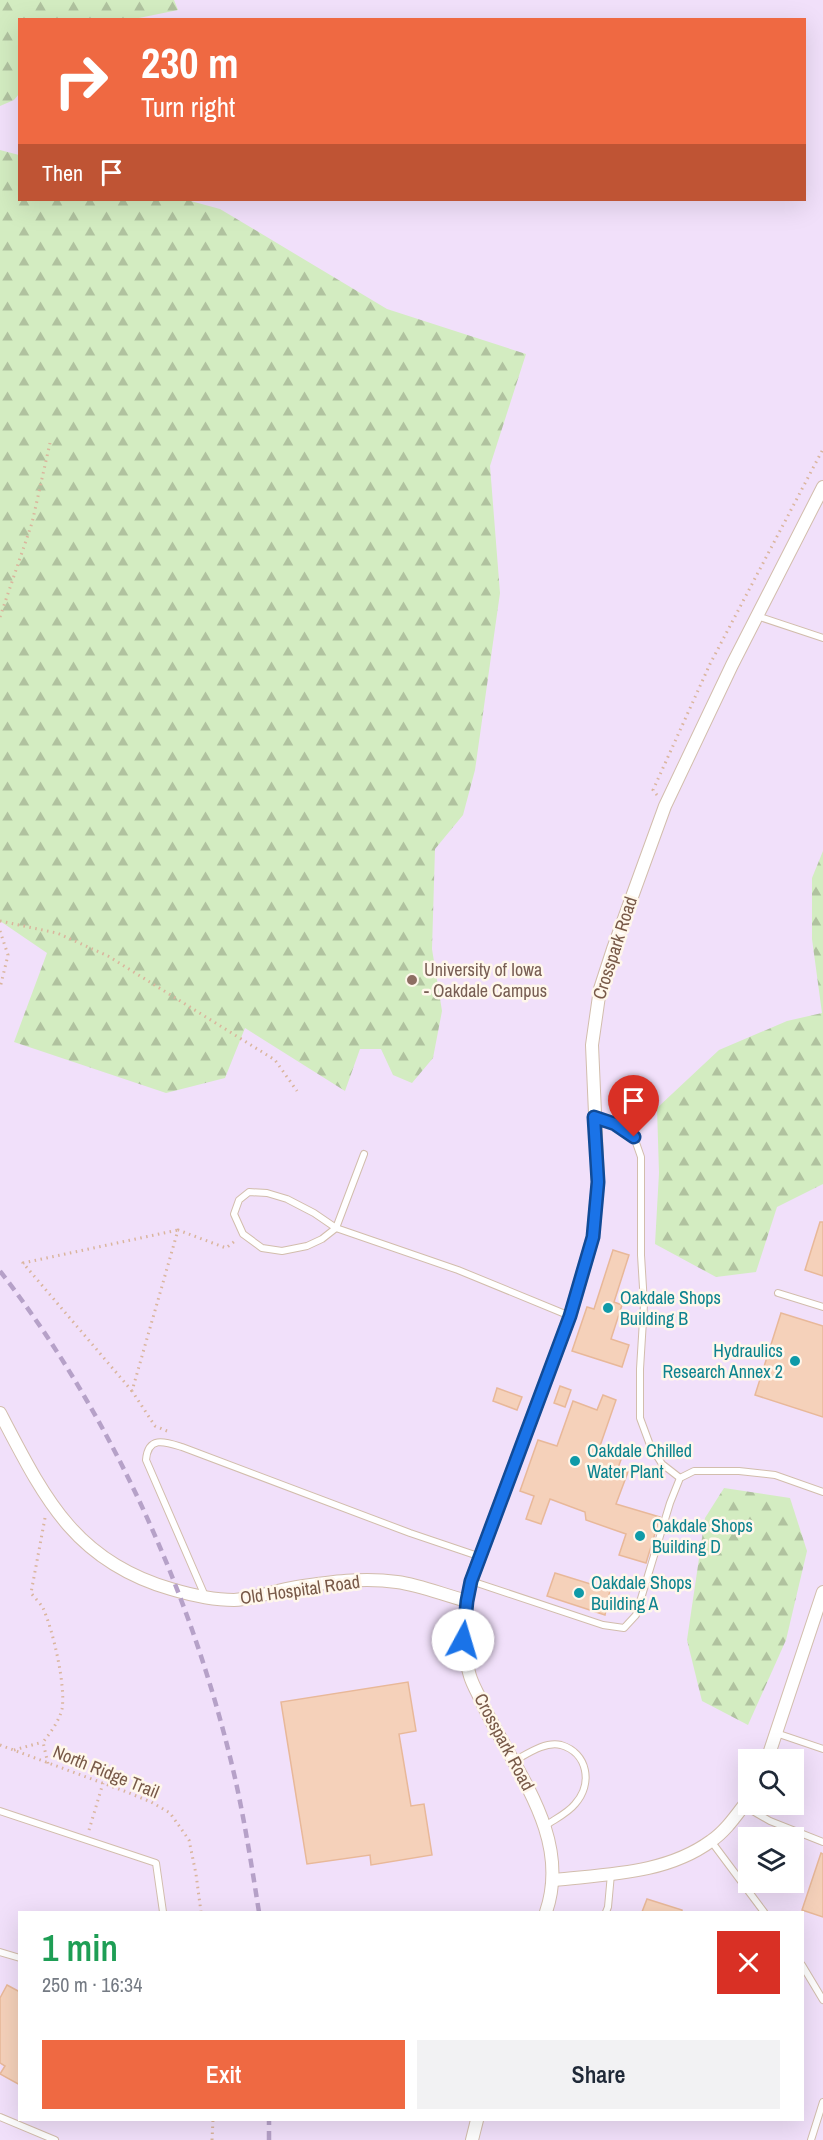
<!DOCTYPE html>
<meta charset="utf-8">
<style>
:root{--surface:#fff;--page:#f2f2f3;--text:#1f2937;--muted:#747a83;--accent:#ef6942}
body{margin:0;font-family:"Archivo Narrow",sans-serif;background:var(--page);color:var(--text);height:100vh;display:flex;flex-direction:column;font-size:22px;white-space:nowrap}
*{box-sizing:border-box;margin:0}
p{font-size:20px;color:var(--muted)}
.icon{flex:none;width:33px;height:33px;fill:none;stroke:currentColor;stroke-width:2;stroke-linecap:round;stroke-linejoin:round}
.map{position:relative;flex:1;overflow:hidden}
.drawer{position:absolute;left:18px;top:1911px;width:786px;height:210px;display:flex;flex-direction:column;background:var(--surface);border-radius:0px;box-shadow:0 6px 24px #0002}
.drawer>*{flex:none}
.banner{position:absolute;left:18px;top:18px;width:788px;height:183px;border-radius:0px;box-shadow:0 6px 24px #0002;background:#ef6942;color:#fff;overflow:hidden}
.buttons{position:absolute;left:738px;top:1749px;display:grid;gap:12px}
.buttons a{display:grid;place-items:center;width:66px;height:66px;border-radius:0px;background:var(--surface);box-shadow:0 6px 24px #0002;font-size:30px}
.pin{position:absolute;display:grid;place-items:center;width:51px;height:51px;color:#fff;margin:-62px -26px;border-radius:50% 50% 50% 0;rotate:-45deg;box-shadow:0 0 6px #0007}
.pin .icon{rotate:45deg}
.me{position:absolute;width:66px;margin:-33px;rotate:6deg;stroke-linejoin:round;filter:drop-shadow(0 0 4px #0008)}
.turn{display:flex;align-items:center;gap:21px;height:126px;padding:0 24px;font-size:27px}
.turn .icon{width:78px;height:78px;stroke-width:2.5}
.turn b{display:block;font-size:42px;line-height:51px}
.then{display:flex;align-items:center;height:57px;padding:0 24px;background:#0003;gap:12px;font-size:22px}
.round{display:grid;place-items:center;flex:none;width:63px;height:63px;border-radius:0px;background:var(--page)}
.headline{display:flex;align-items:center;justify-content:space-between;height:102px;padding:0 24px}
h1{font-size:36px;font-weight:600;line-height:45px;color:#1e9e55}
.button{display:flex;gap:12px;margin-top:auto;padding:12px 24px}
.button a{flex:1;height:69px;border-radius:0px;background:var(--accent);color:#fff;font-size:24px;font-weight:600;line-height:69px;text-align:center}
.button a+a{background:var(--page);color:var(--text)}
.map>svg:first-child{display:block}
.education{fill:#f1e0fa;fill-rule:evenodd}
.forest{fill:url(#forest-firs)}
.building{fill:#f5d1ba;stroke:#e8b899;stroke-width:1.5}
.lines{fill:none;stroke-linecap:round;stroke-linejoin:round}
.lane-casing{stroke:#d2bdac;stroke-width:8}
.street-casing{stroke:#d2bdac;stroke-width:14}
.path{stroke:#dab59d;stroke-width:3;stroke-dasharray:1.5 4.5;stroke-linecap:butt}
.lane{stroke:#fff;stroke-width:6}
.street{stroke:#fff;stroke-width:12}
.rail{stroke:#b6a1c8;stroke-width:4.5;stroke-dasharray:9 6;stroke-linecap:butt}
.route-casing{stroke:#114b97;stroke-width:15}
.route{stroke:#1a73e8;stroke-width:10}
.education-dot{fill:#8d6e63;stroke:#fff7eb;stroke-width:2}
.culture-dot{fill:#0f9aa8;stroke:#fff7eb;stroke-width:2}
.labels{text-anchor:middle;stroke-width:5;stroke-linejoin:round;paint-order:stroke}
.street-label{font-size:18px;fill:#785948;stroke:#fff7eb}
.education-label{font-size:18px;fill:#785e54;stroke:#fff7eb;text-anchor:start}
.culture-label{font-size:18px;fill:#0d838f;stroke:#fff7eb;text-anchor:start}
</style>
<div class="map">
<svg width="823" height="2140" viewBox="0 0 823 2140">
<defs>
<pattern id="forest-firs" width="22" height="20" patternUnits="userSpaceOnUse" patternTransform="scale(1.5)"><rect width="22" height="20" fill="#d3ecc1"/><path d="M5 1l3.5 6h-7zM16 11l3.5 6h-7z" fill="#b0c29f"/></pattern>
</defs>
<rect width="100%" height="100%" fill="#fef4e4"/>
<path class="education" d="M 14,0 L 823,0 L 823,2140 L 0,2140 L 0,45 ZM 20,20 L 804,20 L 804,200 L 20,200 ZM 748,1760 L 794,1760 L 794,1804 L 748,1804 ZM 748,1838 L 794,1838 L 794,1882 L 748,1882 ZM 20,1912 L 802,1912 L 802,2120 L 20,2120 Z"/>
<g class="forest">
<polygon points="0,0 174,0 178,10 134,19 20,20 19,94 14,100 0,106"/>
<polygon points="0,150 19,155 20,200 187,200 220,209 387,309 526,354 490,466 500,593 475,770 463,815 435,849 432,949 442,1011 433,1058 412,1083 393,1075 381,1049 360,1049 345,1091 245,1028 225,1078 166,1093 14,1042 47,953 0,921"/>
<polygon points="823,851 823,1184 777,1207 756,1272 716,1277 655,1244 659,1173 657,1108 719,1050 787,1021 822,1013 812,939 812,878"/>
<polygon points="724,1488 790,1498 807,1551 786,1640 748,1725 702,1701 687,1640 705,1518"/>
</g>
<g class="building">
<polygon points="820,1222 823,1222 823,1276 805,1270"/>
<polygon points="613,1250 629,1255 614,1302 622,1305 611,1339 629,1345 622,1367 572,1351 587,1307 594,1309"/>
<polygon points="781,1313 823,1326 823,1417 755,1395"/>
<polygon points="560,1386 571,1390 565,1407 554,1403"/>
<polygon points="497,1388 522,1397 517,1410 493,1401"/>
<polygon points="603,1395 616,1400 600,1446 623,1454 618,1468 628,1472 616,1504 660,1517 646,1563 619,1555 626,1534 586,1520 585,1512 550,1499 541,1524 526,1519 534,1496 520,1491 538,1440 557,1446 573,1401 597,1410"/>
<polygon points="555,1573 610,1590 605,1615 547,1596"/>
<polygon points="408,1682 416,1731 399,1734 411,1806 424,1804 432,1855 371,1865 370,1855 307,1864 281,1702"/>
<polygon points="821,1853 823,1854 823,1917 802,1910"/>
<polygon points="647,1899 682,1910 682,1912 642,1912"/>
<polygon points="7,1985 20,1992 20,2085 0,2074 5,2066 0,2063 0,1998"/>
</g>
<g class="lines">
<defs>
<g id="lane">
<polyline points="757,616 823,638"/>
<polyline points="595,1117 615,1124 634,1137 641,1157 641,1255 644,1304 640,1369 640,1418 650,1445 662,1464 680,1478"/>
<polyline points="364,1154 336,1228 322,1239 307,1246 282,1251 262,1248 243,1234 234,1214 239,1200 249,1192 267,1193 287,1199 314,1213 336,1228 458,1270 570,1316"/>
<polyline points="778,1293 823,1307"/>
<polyline points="471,1581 603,1625 624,1628 636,1615 670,1503 680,1478 694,1471 739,1471 775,1475 823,1492"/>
<path d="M 205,1596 L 146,1460 C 148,1435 166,1442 182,1447 L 410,1533 L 481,1557"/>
<polyline points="776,1733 823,1749"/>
<path d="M 514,1761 C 527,1754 545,1741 561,1745 C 588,1753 593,1784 575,1804 C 568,1813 555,1819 545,1826"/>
<polyline points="744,1806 770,1821 823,1842"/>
<polyline points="0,1811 156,1863 163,1912"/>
<polyline points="711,1841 764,1912"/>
<polyline points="606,1912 608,1907 611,1874"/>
<polyline points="0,1952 20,1958"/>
<polyline points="802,1965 823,2000"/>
<polyline points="0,2117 55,2140"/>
<polyline points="811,2140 823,2102"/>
</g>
<g id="street">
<path d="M 0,1413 C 44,1497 74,1561 171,1589 C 191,1595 214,1600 234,1600 C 255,1599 276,1590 297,1587 C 330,1582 363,1577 397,1582 C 420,1585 444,1595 467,1601"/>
<polyline points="767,1760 823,1592"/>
<path d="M 554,1880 C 607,1874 666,1874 711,1841 C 726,1831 737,1814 748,1800"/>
<path d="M 546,1912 C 572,1836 514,1770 483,1705 C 479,1695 473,1686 470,1676 C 460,1644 464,1613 471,1581 L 570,1316 L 593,1237 L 598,1182 L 592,1045 L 600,989 L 613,949 L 665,806 L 732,665 L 823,487"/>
<polyline points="472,2140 477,2120"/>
</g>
</defs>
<use href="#lane" class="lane-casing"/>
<use href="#street" class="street-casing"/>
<g class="path">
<polyline points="0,617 32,523 50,443"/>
<polyline points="657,795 653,790 710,664 823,449"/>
<polyline points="0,921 57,933 108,956 275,1060 297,1091"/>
<polyline points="0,931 8,955 0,988"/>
<polyline points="132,1391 23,1263 178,1230"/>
<polyline points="167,1431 155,1426 132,1391 178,1230 226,1248 235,1241"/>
<path d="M 45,1518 L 31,1593 C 35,1598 40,1603 43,1608 C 53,1630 66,1686 62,1709 C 59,1721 51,1732 43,1742 L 48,1764"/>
<polyline points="0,1745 124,1791 151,1802 170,1813 189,1840 196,1874 201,1912"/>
<polyline points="14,1750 43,1742"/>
<polyline points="89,1830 103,1783"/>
<polyline points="212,2140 213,2120"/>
</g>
<use href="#lane" class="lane"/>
<use href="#street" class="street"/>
<g class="rail">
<path d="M 0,1271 C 113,1417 194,1599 235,1778 C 245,1823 252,1868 259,1912"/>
<polyline points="269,2140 269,2120"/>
</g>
</g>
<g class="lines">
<defs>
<polyline id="route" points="463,1640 467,1601 471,1581 570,1316 593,1237 598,1182 594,1117 615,1124 634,1137"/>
</defs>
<use href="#route" class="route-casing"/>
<use href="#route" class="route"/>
</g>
<circle class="education-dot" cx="412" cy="980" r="6"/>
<g class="culture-dot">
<circle cx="608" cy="1308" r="6"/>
<circle cx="795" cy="1361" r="6"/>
<circle cx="575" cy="1461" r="6"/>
<circle cx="640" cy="1536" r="6"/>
<circle cx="579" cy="1593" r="6"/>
</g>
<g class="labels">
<g class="street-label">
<text transform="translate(615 948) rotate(-72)" y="6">Crosspark Road</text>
<text transform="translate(300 1590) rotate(-8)" y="6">Old Hospital Road</text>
<text transform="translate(504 1742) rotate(62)" y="6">Crosspark Road</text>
<text transform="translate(106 1772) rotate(22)" y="6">North Ridge Trail</text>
</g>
<g class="education-label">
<text x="424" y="976">University of Iowa<tspan x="424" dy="21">- Oakdale Campus</tspan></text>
</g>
<g class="culture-label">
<text x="620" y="1304">Oakdale Shops<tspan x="620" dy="21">Building B</tspan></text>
<text x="783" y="1357" text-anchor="end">Hydraulics<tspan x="783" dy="21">Research Annex 2</tspan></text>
<text x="587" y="1457">Oakdale Chilled<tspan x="587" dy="21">Water Plant</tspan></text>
<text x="652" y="1532">Oakdale Shops<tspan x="652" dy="21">Building D</tspan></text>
<text x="591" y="1589">Oakdale Shops<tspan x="591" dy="21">Building A</tspan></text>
</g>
</g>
</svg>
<div class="buttons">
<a><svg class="icon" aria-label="search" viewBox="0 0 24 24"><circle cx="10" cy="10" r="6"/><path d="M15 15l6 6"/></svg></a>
<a><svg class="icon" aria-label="layers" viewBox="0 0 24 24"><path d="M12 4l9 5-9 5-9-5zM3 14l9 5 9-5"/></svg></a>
</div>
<div class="pin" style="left:634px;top:1137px;background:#d93025"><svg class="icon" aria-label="arrive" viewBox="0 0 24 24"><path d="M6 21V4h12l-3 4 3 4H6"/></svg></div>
<svg class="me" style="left:463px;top:1640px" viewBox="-20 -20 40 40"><circle r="19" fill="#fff"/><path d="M0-13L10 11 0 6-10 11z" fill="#1a73e8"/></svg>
<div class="banner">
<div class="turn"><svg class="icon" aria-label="right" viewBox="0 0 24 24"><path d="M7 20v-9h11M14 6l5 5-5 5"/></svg><div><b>230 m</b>Turn right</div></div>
<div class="then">Then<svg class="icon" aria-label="arrive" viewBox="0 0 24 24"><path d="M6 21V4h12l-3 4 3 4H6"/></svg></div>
</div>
<section class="drawer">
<div class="headline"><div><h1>1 min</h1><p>250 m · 16:34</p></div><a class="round" style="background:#d93025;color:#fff"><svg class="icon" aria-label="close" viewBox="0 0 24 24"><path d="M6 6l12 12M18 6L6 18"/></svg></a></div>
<div class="button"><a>Exit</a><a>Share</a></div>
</section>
</div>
